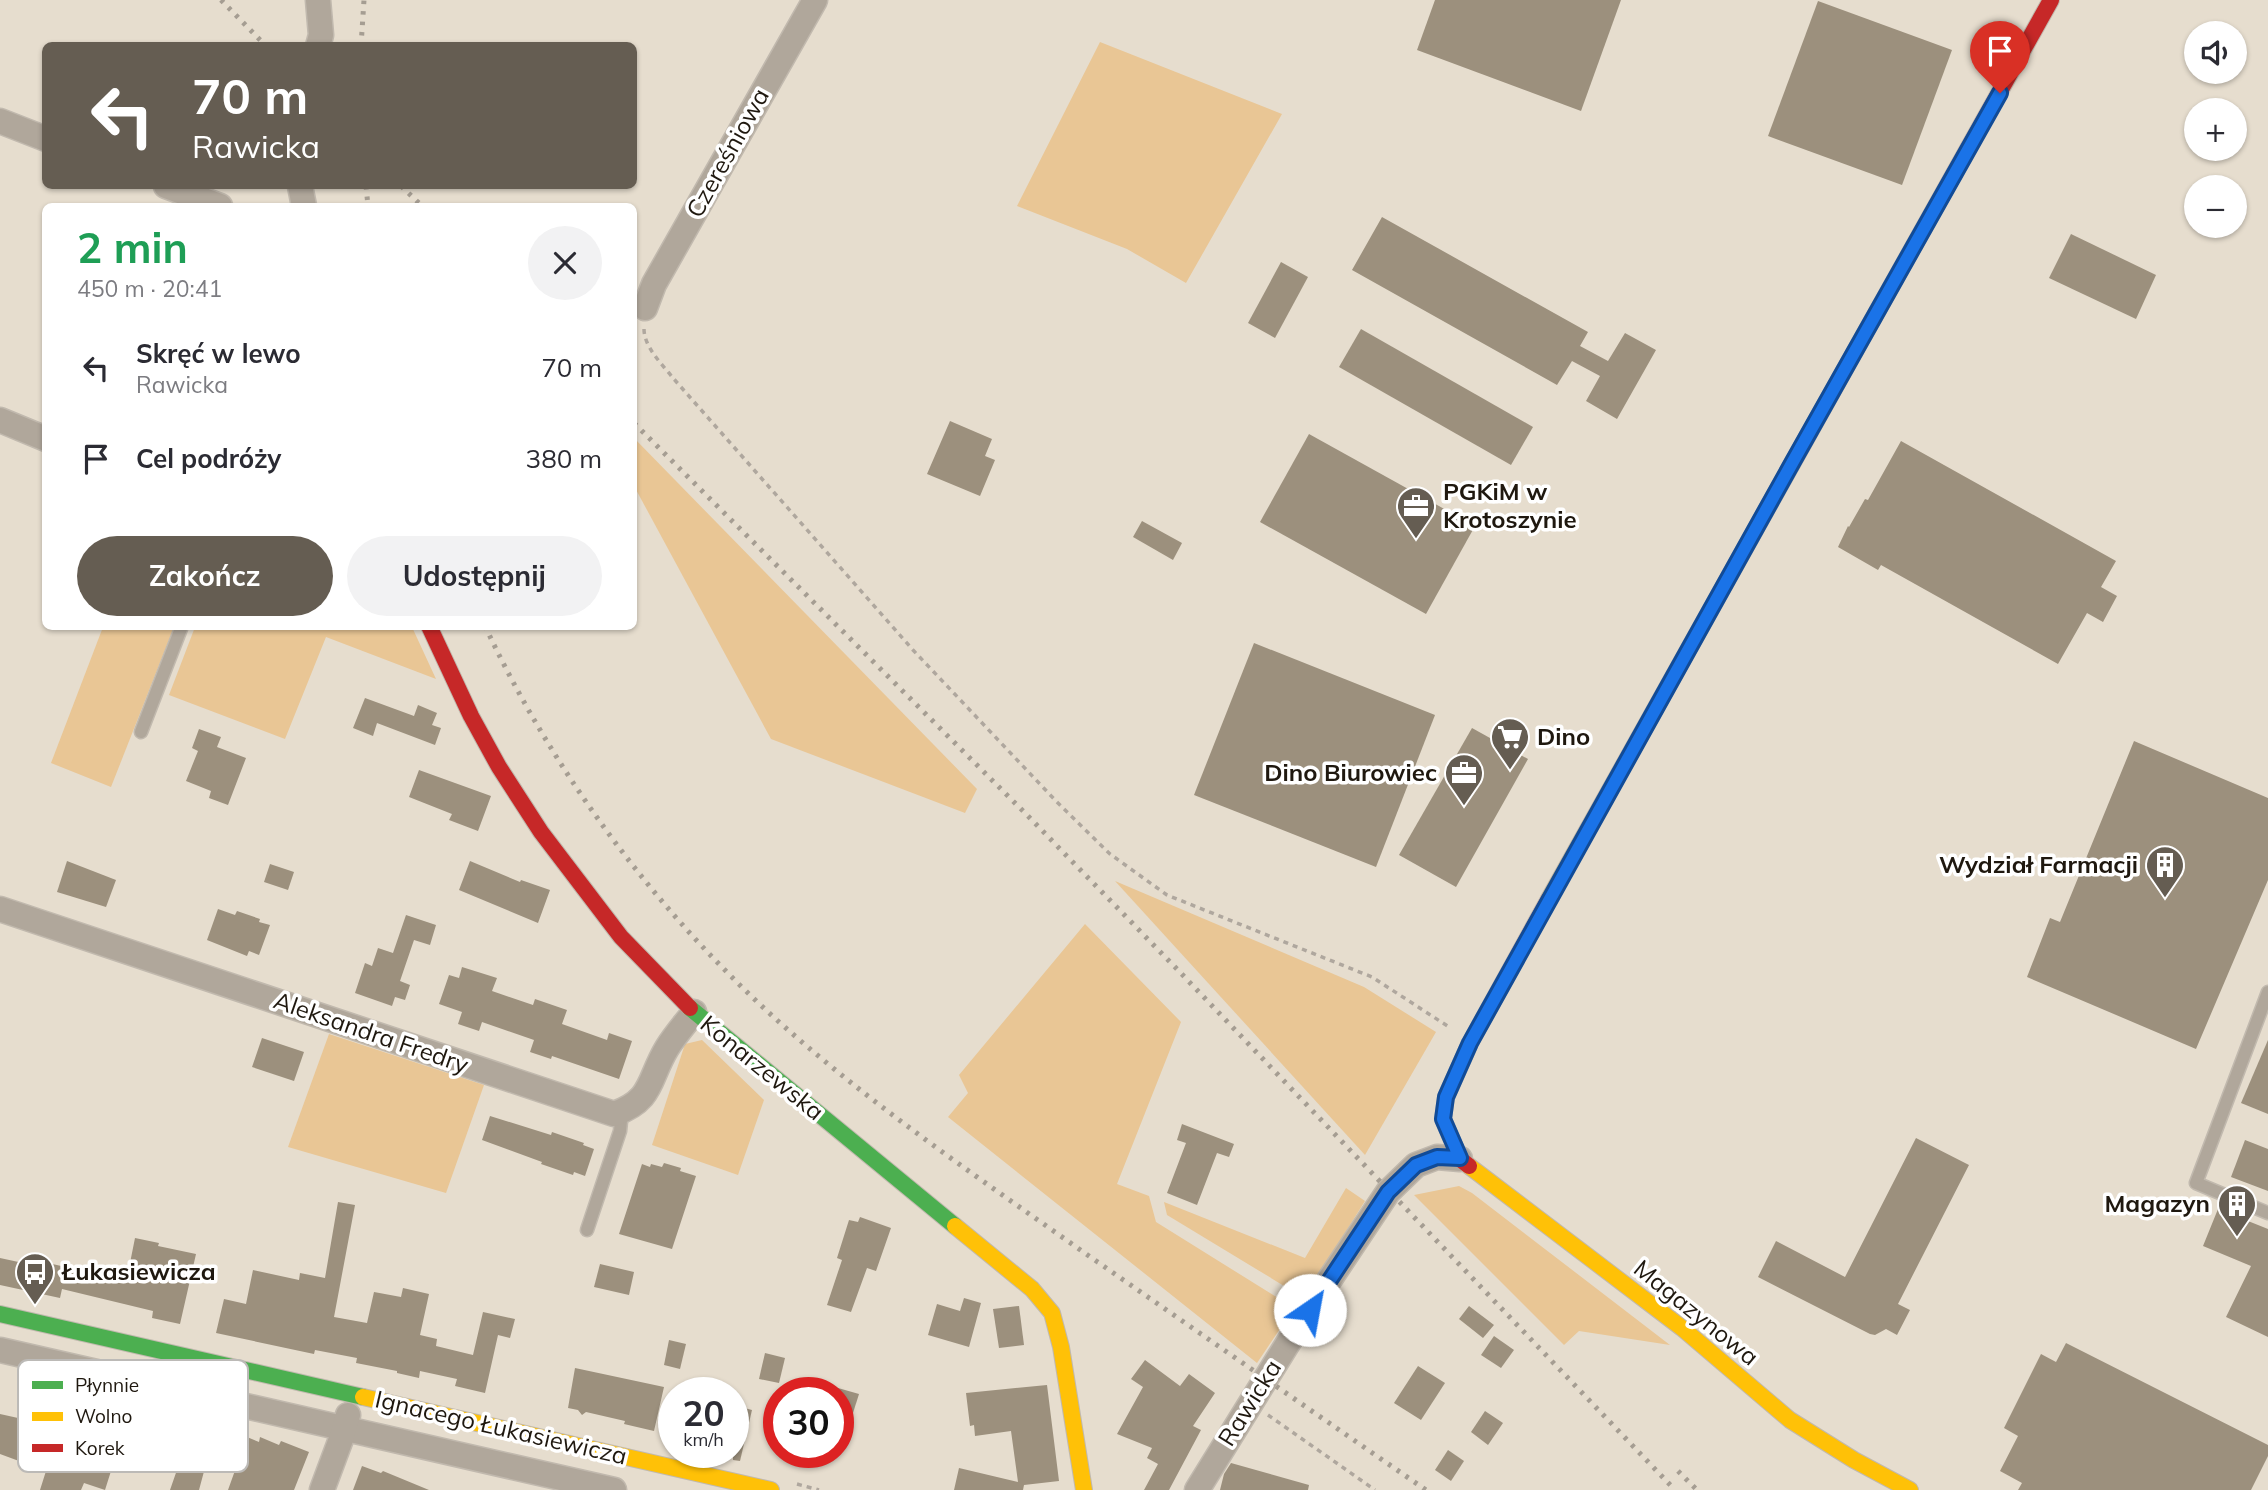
<!DOCTYPE html>
<html lang="pl">
<meta charset="utf-8">
<style>
:root{--surface:#fff;--page:#f2f2f3;--text:#2b2b33;--muted:#7c7c81;--accent:#655d52}
body{margin:0;font-family:Mulish,sans-serif;background:var(--page);color:var(--text);height:100vh;display:flex;flex-direction:column;font-size:26px;white-space:nowrap}
*{box-sizing:border-box;margin:0}
p{font-size:23px;color:var(--muted)}
.icon{flex:none;width:38px;height:38px;fill:none;stroke:currentColor;stroke-width:2;stroke-linecap:round;stroke-linejoin:round}
.map{position:relative;flex:1;overflow:hidden}
.drawer{position:absolute;left:42px;top:203px;width:595px;height:427px;display:flex;flex-direction:column;background:var(--surface);border-radius:10px;box-shadow:0 2px 5px #0004}
.drawer>*{flex:none}
.top-card{position:absolute;left:42px;top:42px;width:595px;height:147px;border-radius:10px;box-shadow:0 2px 5px #0004;background:#655d52;color:#fff;overflow:hidden}
.tools{position:absolute;left:2184px;top:21px;display:grid;gap:14px}
.tools a{display:grid;place-items:center;width:63px;height:63px;border-radius:50%;background:var(--surface);box-shadow:0 2px 5px #0004;font-size:35px}
.speed{position:absolute;left:658px;top:1377px;display:flex;gap:14px;font-size:35px;font-weight:700;text-align:center}
.speed>*{display:grid;place-content:center;width:91px;height:91px;border-radius:50%;background:var(--surface);box-shadow:0 2px 5px #0004;line-height:1}
.speed small{font-size:18px;font-weight:400}
.speed .limit{border:10px solid #d22;background:#fff;color:#111}
.pin{position:absolute;display:grid;place-items:center;width:60px;height:60px;color:#fff;margin:-72px -30px;border-radius:50% 50% 50% 0;rotate:-45deg;box-shadow:0 0 7px #0007}
.pin .icon{rotate:45deg}
.me{position:absolute;width:77px;margin:-38px;rotate:33deg;stroke-linejoin:round;filter:drop-shadow(0 0 5px #0008)}
.turn{display:flex;align-items:center;gap:24px;height:147px;padding:0 35px;font-size:32px}
.turn .icon{width:91px;height:91px;stroke-width:2.5}
.turn b{display:block;font-size:49px;line-height:60px}
.round{display:grid;place-items:center;flex:none;width:74px;height:74px;border-radius:37px;background:var(--page)}
.headline{display:flex;align-items:center;justify-content:space-between;height:119px;padding:0 35px}
h1{font-size:42px;font-weight:700;line-height:52px;color:#1e9e55}
.cta{display:flex;gap:14px;margin-top:auto;padding:14px 35px}
.cta a{flex:1;height:80px;border-radius:42px;background:var(--accent);color:#fff;font-size:28px;font-weight:700;line-height:80px;text-align:center}
.cta a+a{background:var(--page);color:var(--text)}
ul{padding:0;list-style:none}
li{display:flex;align-items:center;gap:21px;height:91px;padding:0 35px}
li div{flex:1}
li b{display:block;font-size:26px}
li em{font-style:normal}
.map>svg:first-child{display:block}
.green{fill:#e9c695}
.building{fill:#9c907d}
.lines{fill:none;stroke-linecap:round;stroke-linejoin:round}
.lane-casing{stroke:#c1b9ae;stroke-width:15}
.street-casing{stroke:#c1b9ae;stroke-width:27}
.fast-casing{stroke:#c1b9ae;stroke-width:18}
.slow-casing{stroke:#c1b9ae;stroke-width:18}
.jam-casing{stroke:#c1b9ae;stroke-width:18}
.path{stroke:#afa79e;stroke-width:3.5;stroke-dasharray:5 5;stroke-linecap:butt}
.lane{stroke:#b0a79b;stroke-width:12}
.street{stroke:#b0a79b;stroke-width:24}
.fast{stroke:#4caf50;stroke-width:16}
.slow{stroke:#ffc107;stroke-width:16}
.jam{stroke:#c62828;stroke-width:16}
.rail{stroke:#a59d92;stroke-width:5;stroke-dasharray:3.5 7;stroke-linecap:butt}
.route-casing{stroke:#114b97;stroke-width:18}
.route{stroke:#1a73e8;stroke-width:12}
.labels{text-anchor:middle;stroke-width:7;stroke-linejoin:round;paint-order:stroke}
.street-label{font-size:24px;fill:#1f180f;stroke:#fff}
.poi-label{font-size:24px;font-weight:bold;fill:#1f180f;stroke:#fff;text-anchor:start}
.key{fill:#fff;stroke:#bcbab7;stroke-width:2}
.key-label{font-size:19px;fill:#1f180f}
</style>
<div class="map">
<svg width="2268" height="1490" viewBox="0 0 2268 1490">
<rect width="100%" height="100%" fill="#e6ddce"/>
<g class="green">
<polygon points="1100,42 1282,114 1186,283 1127,249 1017,206"/>
<polygon points="634,438 977,789 965,813 771,739 634,486"/>
<polygon points="103,627 174,627 111,787 51,763"/>
<polygon points="195,627 412,627 436,679 326,637 285,739 169,695"/>
<polygon points="1115,881 1364,987 1436,1032 1365,1155"/>
<polygon points="1085,924 1181,1022 1117,1184 1149,1196 1156,1222 1294,1308 1257,1363 948,1117 968,1093 959,1075"/>
<polygon points="329,1034 484,1085 446,1193 288,1147"/>
<polygon points="702,1040 764,1100 738,1175 652,1145 685,1044"/>
<polygon points="1459,1186 1472,1193 1670,1345 1579,1331 1564,1345 1414,1195"/>
<polygon points="1346,1188 1365,1201 1304,1298 1167,1215 1164,1202 1305,1258"/>
</g>
<g class="building">
<polygon points="1435,0 1621,0 1581,111 1417,50"/>
<polygon points="1818,1 1952,50 1902,185 1768,136"/>
<polygon points="1382,217 1588,332 1580,346 1608,361 1625,333 1656,350 1617,419 1586,401 1600,376 1572,361 1557,385 1352,270"/>
<polygon points="2071,234 2156,275 2136,319 2049,278"/>
<polygon points="1281,262 1308,277 1275,338 1248,323"/>
<polygon points="1361,329 1533,427 1511,465 1339,367"/>
<polygon points="950,421 992,439 985,456 995,460 980,496 927,474"/>
<polygon points="1309,434 1475,526 1426,614 1260,522"/>
<polygon points="1901,441 2116,561 2101,587 2117,596 2103,622 2087,613 2058,664 1881,565 1878,570 1838,547 1848,526 1849,527 1865,499 1868,500"/>
<polygon points="1142,521 1182,543 1173,560 1133,537"/>
<polygon points="1254,643 1435,715 1376,867 1194,795"/>
<polygon points="365,698 414,716 418,705 437,713 432,725 441,728 435,745 377,723 373,736 353,728"/>
<polygon points="1472,728 1528,759 1456,887 1399,855"/>
<polygon points="199,729 221,737 217,747 246,758 228,805 209,798 211,791 186,781 198,751 192,748"/>
<polygon points="2134,741 2268,798 2268,880 2196,1049 2027,977 2050,918 2060,922"/>
<polygon points="419,770 491,796 478,831 449,820 452,814 409,797"/>
<polygon points="67,861 116,880 106,907 57,892"/>
<polygon points="470,861 520,882 521,880 550,890 538,923 459,890"/>
<polygon points="270,864 294,872 288,890 264,882"/>
<polygon points="218,909 235,915 237,911 260,919 259,922 270,925 259,955 249,951 247,956 207,940"/>
<polygon points="406,915 436,925 430,945 414,940 400,981 410,985 405,1000 395,997 392,1006 355,993 365,963 372,966 378,948 393,953"/>
<polygon points="462,967 497,978 492,991 533,1005 535,999 567,1010 562,1024 607,1040 609,1033 632,1041 619,1079 552,1056 551,1059 530,1052 534,1040 482,1022 479,1031 458,1024 462,1012 439,1004 449,975 459,978"/>
<polygon points="262,1038 304,1052 294,1081 252,1067"/>
<polygon points="2268,1040 2268,1114 2241,1103"/>
<polygon points="490,1116 551,1135 552,1132 584,1143 583,1145 594,1149 585,1176 574,1172 573,1175 541,1164 542,1162 482,1140"/>
<polygon points="1182,1124 1234,1144 1229,1157 1217,1153 1197,1205 1167,1193 1186,1143 1177,1140"/>
<polygon points="1916,1138 1969,1165 1898,1304 1910,1310 1897,1335 1886,1329 1875,1335 1870,1334 1758,1277 1776,1241 1845,1277"/>
<polygon points="2245,1140 2268,1149 2268,1191 2231,1177"/>
<polygon points="664,1163 681,1168 680,1171 696,1176 672,1249 619,1234 642,1164 650,1167 651,1164 662,1167"/>
<polygon points="338,1202 355,1205 334,1317 367,1323 374,1292 401,1297 403,1288 429,1294 420,1335 437,1339 436,1346 473,1355 483,1312 515,1319 510,1338 498,1335 485,1393 455,1386 457,1379 420,1371 419,1378 397,1373 397,1371 356,1363 357,1358 315,1350 314,1354 216,1333 224,1299 246,1304 253,1270 299,1280 300,1273 325,1278"/>
<polygon points="2218,1209 2268,1229 2268,1337 2226,1317 2251,1266 2203,1246"/>
<polygon points="860,1217 891,1228 876,1271 867,1268 851,1312 827,1305 842,1260 837,1258 849,1220 858,1222"/>
<polygon points="135,1238 159,1243 158,1246 196,1254 180,1324 152,1318 153,1311 62,1289 60,1298 0,1285 0,1258 37,1266 39,1261 97,1274 99,1266 128,1273"/>
<polygon points="600,1264 634,1272 629,1295 594,1287"/>
<polygon points="964,1298 981,1303 969,1347 928,1335 937,1304 960,1311"/>
<polygon points="1019,1306 1024,1345 999,1348 993,1309"/>
<polygon points="1469,1306 1494,1325 1483,1338 1459,1319"/>
<polygon points="1494,1336 1514,1350 1501,1368 1481,1355"/>
<polygon points="669,1340 686,1344 680,1369 664,1365"/>
<polygon points="2066,1343 2268,1445 2268,1456 2251,1490 2018,1490 2022,1483 2000,1471 2018,1436 2004,1428 2041,1354 2056,1362"/>
<polygon points="765,1353 785,1358 779,1383 759,1379"/>
<polygon points="1145,1360 1180,1386 1189,1374 1215,1393 1193,1426 1201,1430 1169,1490 1144,1490 1158,1464 1147,1458 1152,1448 1117,1434 1143,1387 1131,1379"/>
<polygon points="1418,1366 1445,1383 1421,1420 1394,1403"/>
<polygon points="575,1368 664,1387 654,1431 624,1424 625,1421 586,1412 582,1415 578,1410 568,1408"/>
<polygon points="1047,1385 1059,1481 1024,1485 1023,1490 954,1490 959,1468 1018,1482 1011,1431 975,1436 974,1425 970,1426 966,1393"/>
<polygon points="838,1388 859,1394 853,1413 838,1409"/>
<polygon points="42,1397 117,1411 111,1437 102,1436 96,1466 111,1471 105,1490 84,1483 81,1490 40,1490 46,1471 0,1454 0,1414 36,1422"/>
<polygon points="733,1405 752,1410 740,1461 733,1460"/>
<polygon points="1485,1411 1503,1423 1488,1445 1471,1432"/>
<polygon points="182,1423 201,1428 200,1435 213,1438 199,1490 170,1490 178,1467 171,1465"/>
<polygon points="247,1437 259,1442 260,1437 279,1445 281,1441 309,1452 294,1490 228,1490"/>
<polygon points="1448,1450 1464,1461 1451,1481 1435,1470"/>
<polygon points="1231,1463 1309,1485 1308,1490 1220,1490 1224,1474"/>
<polygon points="362,1466 381,1473 383,1471 429,1490 353,1490"/>
</g>
<g class="lines">
<defs>
<g id="lane">
<polyline points="141,732 182,626"/>
<polyline points="2268,992 2196,1183 2268,1213"/>
<polyline points="587,1230 620,1131 622,1111"/>
</g>
<g id="street">
<polyline points="318,0 321,35 318,46"/>
<polyline points="0,121 46,139"/>
<polyline points="166,186 220,206"/>
<polyline points="300,186 304,206"/>
<polyline points="645,308 654,284 815,0"/>
<polyline points="0,420 46,439"/>
<path d="M 0,909 L 614,1114 C 654,1100 648,1079 667,1048 C 675,1035 685,1024 694,1012"/>
<polyline points="0,1350 614,1490"/>
<polyline points="322,1490 341,1439 348,1415"/>
<polyline points="1197,1490 1298,1327 1388,1192 1416,1165 1437,1157 1460,1159"/>
</g>
<g id="fast">
<polyline points="690,1008 955,1226"/>
<polyline points="0,1314 363,1397"/>
</g>
<g id="slow">
<polyline points="1549,899 1792,464"/>
<polyline points="1469,1166 1682,1328 1790,1420 1854,1460 1910,1490"/>
<polyline points="955,1226 1032,1289 1052,1313 1061,1347 1084,1490"/>
<polyline points="363,1397 771,1490"/>
</g>
<g id="jam">
<polyline points="1792,464 2051,0"/>
<polyline points="429,626 471,716 499,767 541,832 621,937 690,1008"/>
<polyline points="1469,1166 1460,1159 1443,1119 1446,1097 1470,1043 1549,899"/>
</g>
</defs>
<use href="#lane" class="lane-casing"/>
<use href="#street" class="street-casing"/>
<use href="#fast" class="fast-casing"/>
<use href="#slow" class="slow-casing"/>
<use href="#jam" class="jam-casing"/>
<g class="path">
<path d="M 644,329 C 644,347 662,364 673,378 L 913,650 L 1055,800 L 1110,854 L 1167,895 L 1372,977 L 1449,1027"/>
<polyline points="1268,1415 1375,1490"/>
<polyline points="797,1484 819,1490"/>
</g>
<use href="#lane" class="lane"/>
<use href="#street" class="street"/>
<use href="#fast" class="fast"/>
<use href="#slow" class="slow"/>
<use href="#jam" class="jam"/>
<g class="rail">
<polyline points="221,0 266,46"/>
<polyline points="361,46 364,0"/>
<polyline points="366,186 368,206"/>
<polyline points="401,186 422,206"/>
<polyline points="634,423 1025,813 1175,967 1675,1490"/>
<path d="M 485,626 C 555,775 656,911 778,1021 C 875,1108 983,1181 1089,1256 C 1201,1334 1313,1412 1426,1490"/>
<polyline points="1678,1471 1697,1490"/>
</g>
</g>
<g class="lines">
<defs>
<path id="route" d="M 1310,1310 L 1388,1192 L 1416,1165 L 1437,1157 L 1460,1158 L 1443,1119 L 1446,1097 L 1470,1043 C 1645,725 1822,409 2000,93"/>
</defs>
<use href="#route" class="route-casing"/>
<use href="#route" class="route"/>
</g>
<defs>
<symbol id="office-pin" viewBox="-11 -11 22 30"><path d="M0 17L-7.5 6A9.5 9.5 0 1 1 7.5 6Z" fill="#655d52" stroke="#fff"/><path d="M-6-3h4V-5.5h4V-3h4V5H-6ZM-1-4.5V-3h2v-1.5ZM-6 0V1H6V0Z" fill="#fff"/></symbol>
<symbol id="supermarket-pin" viewBox="-11 -11 22 30"><path d="M0 17L-7.5 6A9.5 9.5 0 1 1 7.5 6Z" fill="#655d52" stroke="#fff"/><path d="M-6-5.5h2.5l.6 2H6L4.5 2H-2.5L-4.4-4H-6ZM-1.5 3.2a1.3 1.3 0 1 0 .1 0ZM3 3.2a1.3 1.3 0 1 0 .1 0Z" fill="#fff"/></symbol>
<symbol id="building-pin" viewBox="-11 -11 22 30"><path d="M0 17L-7.5 6A9.5 9.5 0 1 1 7.5 6Z" fill="#655d52" stroke="#fff"/><path d="M-4-6H4V6H1V3H-1V6H-4ZM-2.5-4.3h1.7v1.8h-1.7ZM.8-4.3h1.7v1.8H.8ZM-2.5-1h1.7V.8h-1.7ZM.8-1h1.7V.8H.8Z" fill="#fff"/></symbol>
<symbol id="bus-pin" viewBox="-11 -11 22 30"><path d="M0 17L-7.5 6A9.5 9.5 0 1 1 7.5 6Z" fill="#655d52" stroke="#fff"/><path d="M-5-6H5V4H4V6H2V4H-2V6H-4V4H-5ZM-3.5-4V0h7V-4ZM-3.5 1.2v1.5H-2V1.2ZM2 1.2v1.5H3.5V1.2Z" fill="#fff"/></symbol>
</defs>
<g fill-rule="evenodd">
<use href="#office-pin" x="1394" y="484" width="44" height="60"/>
<use href="#supermarket-pin" x="1488" y="715" width="44" height="60"/>
<use href="#office-pin" x="1442" y="751" width="44" height="60"/>
<use href="#building-pin" x="2143" y="843" width="44" height="60"/>
<use href="#building-pin" x="2215" y="1182" width="44" height="60"/>
<use href="#bus-pin" x="13" y="1250" width="44" height="60"/>
</g>
<g class="labels">
<g class="street-label">
<text transform="translate(728 153) rotate(-61)" y="8">Czereśniowa</text>
<text transform="translate(371 1033) rotate(19)" y="8">Aleksandra Fredry</text>
<text transform="translate(762 1068) rotate(39)" y="8">Konarzewska</text>
<text transform="translate(1696 1313) rotate(39)" y="8">Magazynowa</text>
<text transform="translate(1250 1403) rotate(-58)" y="8">Rawicka</text>
<text transform="translate(501 1428) rotate(13)" y="8">Ignacego Łukasiewicza</text>
</g>
<g class="poi-label">
<text x="1443" y="500">PGKiM w<tspan x="1443" dy="28">Krotoszynie</tspan></text>
<text x="1537" y="745">Dino</text>
<text x="1437" y="781" text-anchor="end">Dino Biurowiec</text>
<text x="2138" y="873" text-anchor="end">Wydział Farmacji</text>
<text x="2210" y="1212" text-anchor="end">Magazyn</text>
<text x="62" y="1280">Łukasiewicza</text>
</g>
</g>
<rect x="18" y="1360" width="230" height="112" rx="10" class="key"/>
<rect x="32" y="1381" width="31" height="8" fill="#4caf50"/>
<rect x="32" y="1412" width="31" height="9" fill="#ffc107"/>
<rect x="32" y="1444" width="31" height="8" fill="#c62828"/>
<g class="key-label">
<text x="75" y="1392">Płynnie</text>
<text x="75" y="1423">Wolno</text>
<text x="75" y="1455">Korek</text>
</g>
</svg>
<div class="tools">
<a><svg class="icon" aria-label="sound" viewBox="0 0 24 24"><path d="M4 9h4l5-4v14l-5-4H4zM17 9q2 3 0 6"/></svg></a>
<a>+</a>
<a>−</a>
</div>
<div class="speed"><div>20<small>km/h</small></div><div class="limit">30</div></div>
<div class="pin" style="left:2000px;top:93px;background:#d93025"><svg class="icon" aria-label="arrive" viewBox="0 0 24 24"><path d="M6 21V4h12l-3 4 3 4H6"/></svg></div>
<svg class="me" style="left:1310px;top:1310px" viewBox="-20 -20 40 40"><circle r="19" fill="#fff"/><path d="M0-13L10 11 0 6-10 11z" fill="#1a73e8"/></svg>
<div class="top-card">
<div class="turn"><svg class="icon" aria-label="left" viewBox="0 0 24 24"><path d="M17 20v-9H6M10 6l-5 5 5 5"/></svg><div><b>70 m</b>Rawicka</div></div>
</div>
<section class="drawer">
<div class="headline"><div><h1>2 min</h1><p>450 m · 20:41</p></div><a class="round"><svg class="icon" aria-label="close" viewBox="0 0 24 24"><path d="M6 6l12 12M18 6L6 18"/></svg></a></div>
<ul>
<li><svg class="icon" aria-label="left" viewBox="0 0 24 24"><path d="M17 20v-9H6M10 6l-5 5 5 5"/></svg><div><b>Skręć w lewo</b><p>Rawicka</p></div><em>70 m</em></li>
<li><svg class="icon" aria-label="arrive" viewBox="0 0 24 24"><path d="M6 21V4h12l-3 4 3 4H6"/></svg><div><b>Cel podróży</b></div><em>380 m</em></li>
</ul>
<div class="cta"><a>Zakończ</a><a>Udostępnij</a></div>
</section>
</div>
